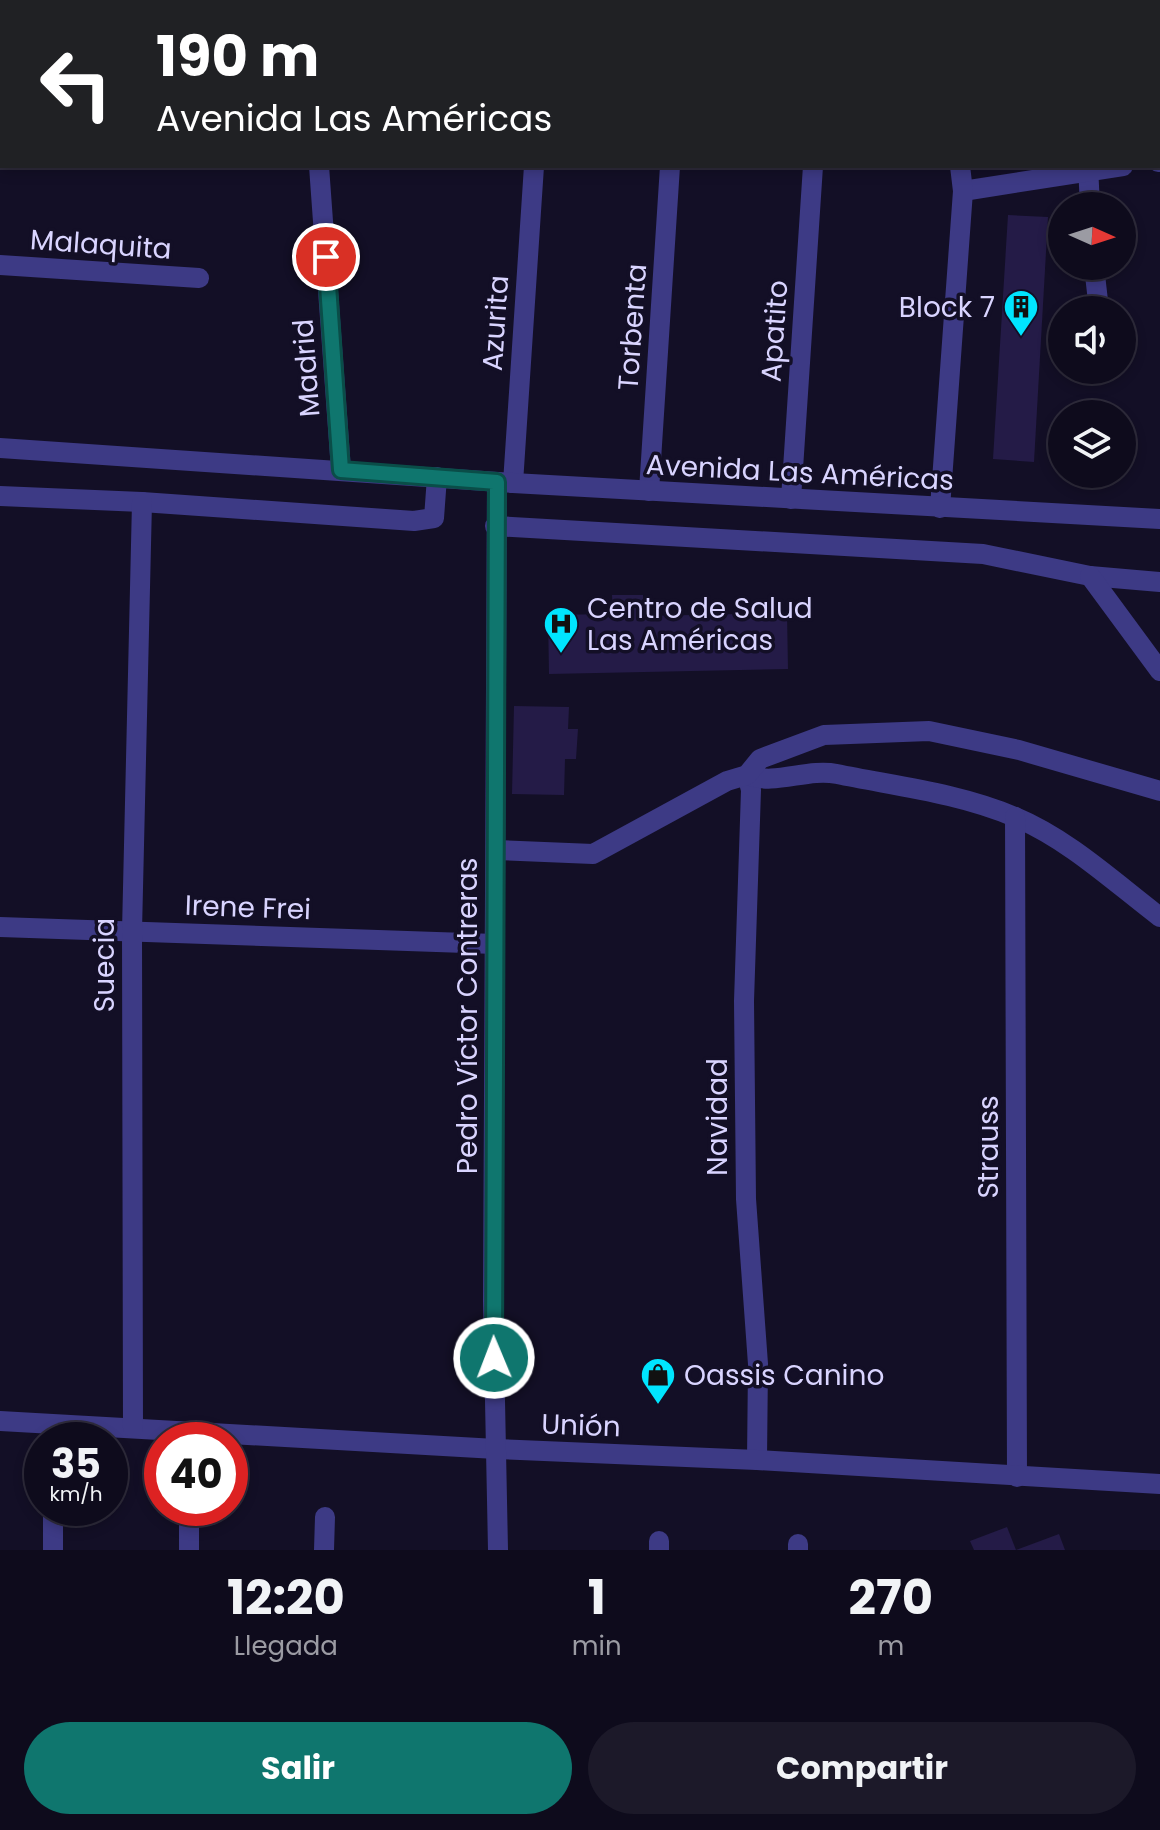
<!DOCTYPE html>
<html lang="es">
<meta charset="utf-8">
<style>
:root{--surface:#0e0b1c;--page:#1c1929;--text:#f1f3f6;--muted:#9b9ba3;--line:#2e2b3b;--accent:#0f766e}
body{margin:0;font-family:Poppins,sans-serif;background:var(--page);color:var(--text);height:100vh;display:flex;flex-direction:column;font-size:30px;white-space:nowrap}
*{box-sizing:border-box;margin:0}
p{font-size:26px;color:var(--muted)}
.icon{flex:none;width:44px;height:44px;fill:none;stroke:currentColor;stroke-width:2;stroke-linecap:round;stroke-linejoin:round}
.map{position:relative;height:1550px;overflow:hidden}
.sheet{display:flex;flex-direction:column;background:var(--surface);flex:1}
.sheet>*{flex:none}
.top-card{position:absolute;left:0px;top:0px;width:1160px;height:168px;box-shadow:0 4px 12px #0003,0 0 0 2px var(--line);background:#202124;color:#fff;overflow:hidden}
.needle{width:52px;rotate:93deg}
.tools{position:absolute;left:1048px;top:192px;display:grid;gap:16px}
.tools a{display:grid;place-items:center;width:88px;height:88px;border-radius:50%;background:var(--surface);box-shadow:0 4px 12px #0003,0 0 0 2px var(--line);font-size:40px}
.speed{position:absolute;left:24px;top:1422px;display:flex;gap:16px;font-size:40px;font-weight:700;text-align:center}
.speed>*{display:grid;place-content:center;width:104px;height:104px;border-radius:50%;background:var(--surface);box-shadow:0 4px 12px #0003,0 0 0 2px var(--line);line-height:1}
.speed small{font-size:20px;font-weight:400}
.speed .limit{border:12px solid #d22;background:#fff;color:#111}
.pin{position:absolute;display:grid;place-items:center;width:68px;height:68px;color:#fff;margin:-34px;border:4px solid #fff;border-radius:50%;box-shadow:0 2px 8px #0007}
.me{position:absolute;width:88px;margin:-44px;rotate:359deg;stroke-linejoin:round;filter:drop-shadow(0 0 6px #0008)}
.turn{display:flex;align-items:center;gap:28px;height:168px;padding:0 24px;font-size:36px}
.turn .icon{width:104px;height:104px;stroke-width:2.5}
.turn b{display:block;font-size:56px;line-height:68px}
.eta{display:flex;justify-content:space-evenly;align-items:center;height:136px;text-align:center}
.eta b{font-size:48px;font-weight:700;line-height:56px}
.button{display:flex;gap:16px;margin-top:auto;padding:16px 24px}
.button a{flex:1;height:92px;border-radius:48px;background:var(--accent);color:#fff;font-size:32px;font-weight:700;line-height:92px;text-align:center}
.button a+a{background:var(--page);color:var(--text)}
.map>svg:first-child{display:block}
.building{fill:#241b47}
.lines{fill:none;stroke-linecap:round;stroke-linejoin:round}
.minor{stroke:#3d3a85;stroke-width:20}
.tertiary{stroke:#3d3a85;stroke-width:20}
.route-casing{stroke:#0a4d48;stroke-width:20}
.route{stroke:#0f766e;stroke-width:14}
.labels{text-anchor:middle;stroke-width:7;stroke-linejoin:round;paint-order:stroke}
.street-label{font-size:28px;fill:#d9d4ff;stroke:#130f26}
.poi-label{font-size:28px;fill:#d9d4ff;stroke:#130f26;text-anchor:start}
</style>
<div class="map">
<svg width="1160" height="1550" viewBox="0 0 1160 1550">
<rect width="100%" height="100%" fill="#130f26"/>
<g class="building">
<polygon points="1008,215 1048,217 1034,462 993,459"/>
<polygon points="612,595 643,595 644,616 787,613 788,669 549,674 548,615 613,614"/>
<polygon points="514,706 569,707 568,729 578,729 576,759 565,759 564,795 512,794"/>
<polygon points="1007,1527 1016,1550 974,1550 970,1541"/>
<polygon points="1059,1534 1065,1550 1016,1550"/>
</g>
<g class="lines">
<g class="minor">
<polyline points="402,2 402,0"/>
<polyline points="545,2 545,0"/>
<polyline points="681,2 681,0"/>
<polyline points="823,2 823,0"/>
<polyline points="969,2 969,0"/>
<polyline points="1114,2 1115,0"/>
<polyline points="0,100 2,100"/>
<polyline points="1158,162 1160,162"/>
<polyline points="1088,166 1090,206"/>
<polyline points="963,191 1123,166"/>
<polyline points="0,265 199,278"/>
<polyline points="1094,266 1099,310"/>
<polyline points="513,483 534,166"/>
<polyline points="649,491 670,166"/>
<polyline points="0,496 142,502 414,521 434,518 437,477"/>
<polyline points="791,499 813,166"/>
<polyline points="940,508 963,191 960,166"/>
<polyline points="495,526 983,554 1090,576 1160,582"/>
<polyline points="1090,576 1160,671"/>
<polyline points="747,775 751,790 744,1001 746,1199 758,1364 757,1460"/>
<path d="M 747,775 C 776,786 806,768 837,774 C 895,786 959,793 1015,817 C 1068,839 1114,882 1160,917"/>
<polyline points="1015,817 1017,1477"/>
<polyline points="496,850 593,854 727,781 747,775 760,759 824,735 929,731 1019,750 1160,791"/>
<polyline points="0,927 495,944"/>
<polyline points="0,1421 496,1449 757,1460 1160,1484"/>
<polyline points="133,1428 132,931 142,502"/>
<polyline points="53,1508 53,1550"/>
<polyline points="189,1514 189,1550"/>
<polyline points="659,1541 659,1550"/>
<polyline points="798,1544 798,1550"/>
<polyline points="324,1550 325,1517"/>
</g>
<g class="tertiary">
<polyline points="308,0 309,2"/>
<polyline points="319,166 341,470"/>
<polyline points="0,448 513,483 1160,519"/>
<polyline points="497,482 493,1301 498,1550"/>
</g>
</g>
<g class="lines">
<defs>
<polyline id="route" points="326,257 341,470 497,482 494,1358"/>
</defs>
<use href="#route" class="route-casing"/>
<use href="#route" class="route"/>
</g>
<defs>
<symbol id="building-pin" viewBox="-11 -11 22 30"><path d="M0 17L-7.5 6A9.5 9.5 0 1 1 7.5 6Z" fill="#00e5ff" stroke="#130f26"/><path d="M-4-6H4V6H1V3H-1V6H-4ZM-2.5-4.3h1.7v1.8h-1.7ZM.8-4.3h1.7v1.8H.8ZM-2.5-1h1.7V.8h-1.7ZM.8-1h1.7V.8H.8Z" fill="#111"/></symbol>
<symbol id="hospital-pin" viewBox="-11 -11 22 30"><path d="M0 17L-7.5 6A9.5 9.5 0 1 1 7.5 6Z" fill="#00e5ff" stroke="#130f26"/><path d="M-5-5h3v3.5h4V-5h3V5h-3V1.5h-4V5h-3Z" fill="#111"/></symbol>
<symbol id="shop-pin" viewBox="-11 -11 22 30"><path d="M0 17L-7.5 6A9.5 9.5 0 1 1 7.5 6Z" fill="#00e5ff" stroke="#130f26"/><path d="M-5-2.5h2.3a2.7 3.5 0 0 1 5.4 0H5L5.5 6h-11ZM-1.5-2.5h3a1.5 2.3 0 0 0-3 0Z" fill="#111"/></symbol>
</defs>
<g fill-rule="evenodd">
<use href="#building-pin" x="1001" y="287" width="40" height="54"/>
<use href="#hospital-pin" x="541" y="604" width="40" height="54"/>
<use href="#shop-pin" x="638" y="1355" width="40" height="54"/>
</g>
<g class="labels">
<g class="street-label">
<text transform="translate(101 244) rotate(4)" y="10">Malaquita</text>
<text transform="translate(495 323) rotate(-86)" y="10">Azurita</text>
<text transform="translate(632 327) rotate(-86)" y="10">Torbenta</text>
<text transform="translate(774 331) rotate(-86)" y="10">Apatito</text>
<text transform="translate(306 368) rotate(-94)" y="10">Madrid</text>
<text transform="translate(800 472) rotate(3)" y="10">Avenida Las Américas</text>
<text transform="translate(248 907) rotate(2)" y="10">Irene Frei</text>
<text transform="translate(104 965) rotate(-90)" y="10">Suecia</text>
<text transform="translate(467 1016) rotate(-90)" y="10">Pedro Víctor Contreras</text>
<text transform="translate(717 1117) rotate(-90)" y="10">Navidad</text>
<text transform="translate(988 1147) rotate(-90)" y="10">Strauss</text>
<text transform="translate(581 1425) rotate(2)" y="10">Unión</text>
</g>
<g class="poi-label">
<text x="995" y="317" text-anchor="end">Block 7</text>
<text x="587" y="618">Centro de Salud<tspan x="587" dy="32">Las Américas</tspan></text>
<text x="684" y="1385">Oassis Canino</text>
</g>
</g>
</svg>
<div class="tools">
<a><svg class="needle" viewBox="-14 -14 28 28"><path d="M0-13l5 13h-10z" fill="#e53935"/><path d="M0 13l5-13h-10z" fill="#9b9ba3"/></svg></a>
<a><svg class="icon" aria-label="sound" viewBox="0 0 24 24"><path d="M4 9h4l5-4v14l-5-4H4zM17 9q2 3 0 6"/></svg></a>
<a><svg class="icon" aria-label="layers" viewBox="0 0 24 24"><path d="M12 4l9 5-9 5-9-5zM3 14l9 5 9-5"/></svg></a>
</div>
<div class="speed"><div>35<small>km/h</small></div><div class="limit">40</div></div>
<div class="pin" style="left:326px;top:257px;background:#d93025"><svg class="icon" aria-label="arrive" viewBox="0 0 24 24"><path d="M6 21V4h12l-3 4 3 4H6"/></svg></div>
<svg class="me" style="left:494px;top:1358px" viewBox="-20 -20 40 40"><circle r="17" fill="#0f766e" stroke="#fff" stroke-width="3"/><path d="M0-11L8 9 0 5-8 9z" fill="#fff"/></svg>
<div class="top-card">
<div class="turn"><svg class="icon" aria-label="left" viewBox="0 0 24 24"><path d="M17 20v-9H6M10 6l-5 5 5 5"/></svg><div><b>190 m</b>Avenida Las Américas</div></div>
</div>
</div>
<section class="sheet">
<div class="eta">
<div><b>12:20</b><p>Llegada</p></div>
<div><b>1</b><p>min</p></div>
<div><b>270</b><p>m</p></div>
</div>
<div class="button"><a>Salir</a><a>Compartir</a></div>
</section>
